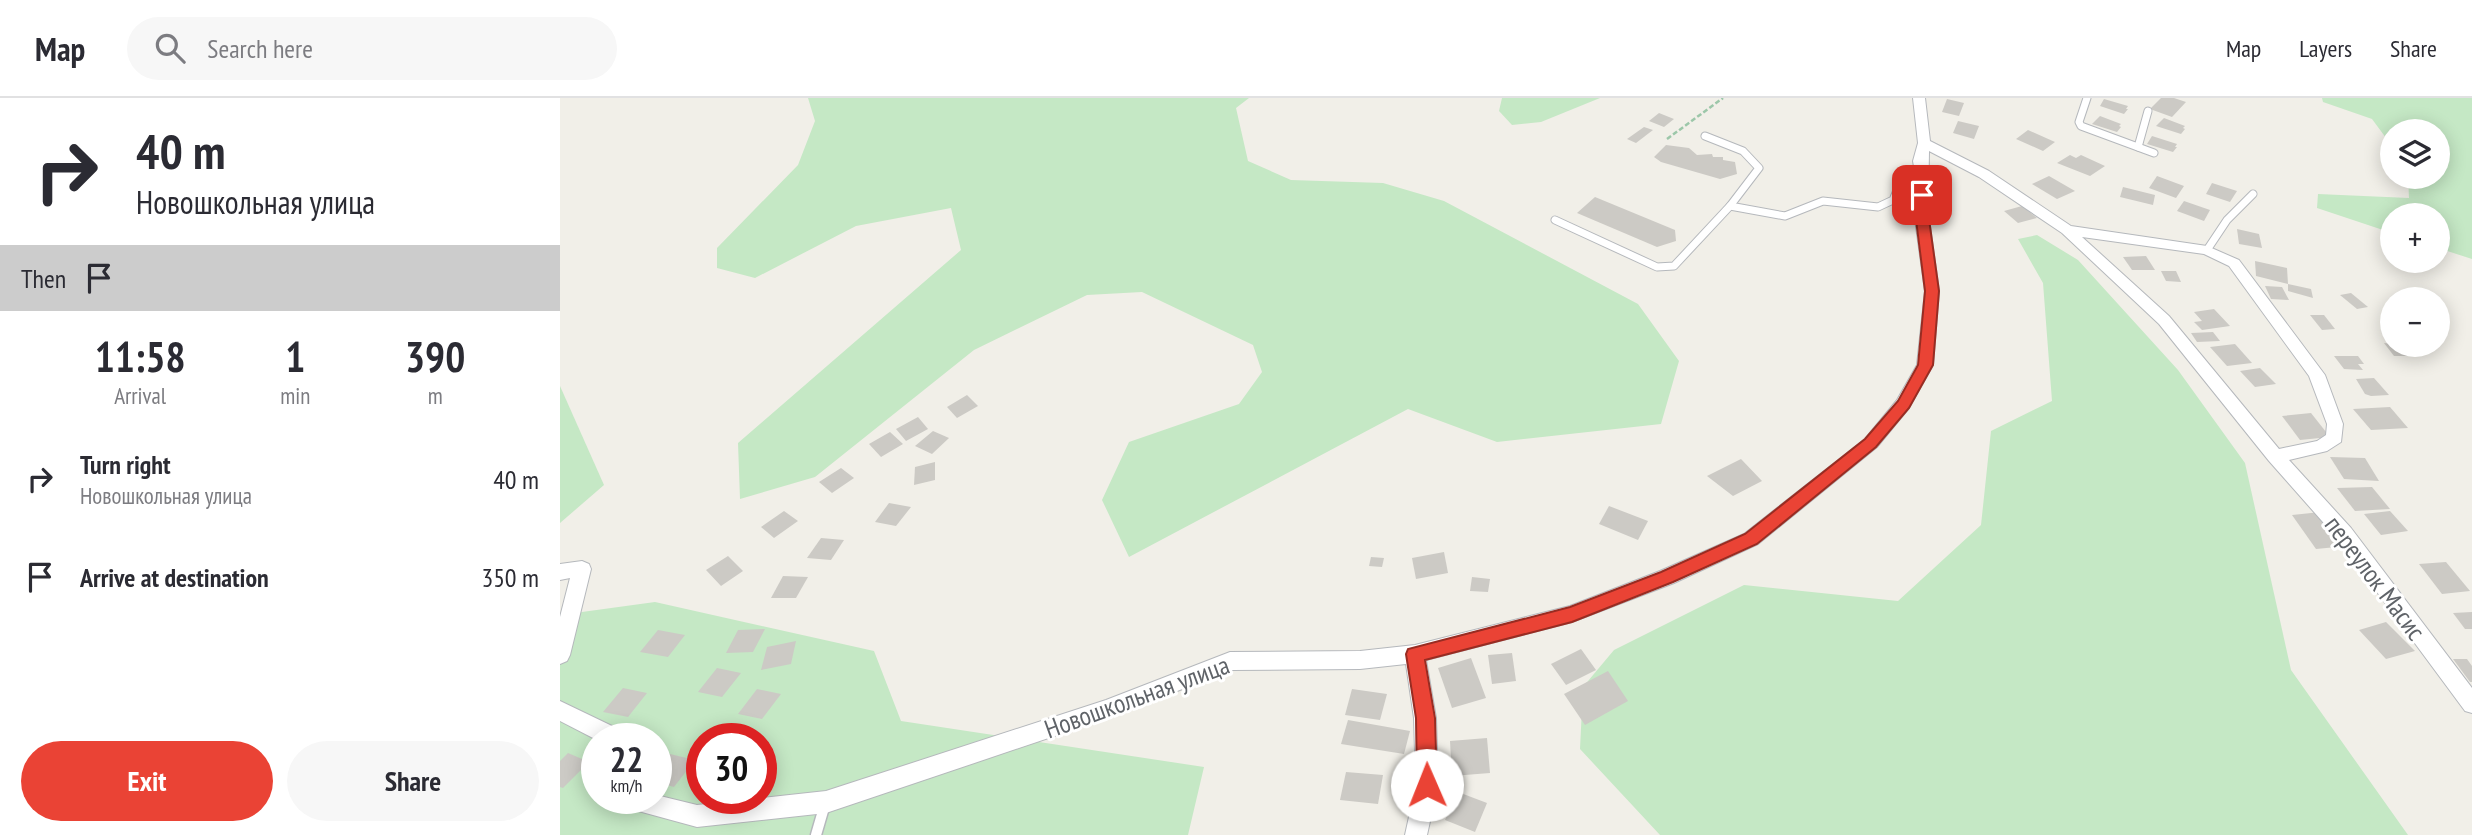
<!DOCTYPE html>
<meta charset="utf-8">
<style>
:root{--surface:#fff;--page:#f7f7f7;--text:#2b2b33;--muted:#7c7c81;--line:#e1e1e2;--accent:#ea4335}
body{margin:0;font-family:"PT Sans Narrow",sans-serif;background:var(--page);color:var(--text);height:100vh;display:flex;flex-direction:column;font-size:26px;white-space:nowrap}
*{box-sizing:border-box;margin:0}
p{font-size:23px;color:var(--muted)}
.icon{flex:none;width:38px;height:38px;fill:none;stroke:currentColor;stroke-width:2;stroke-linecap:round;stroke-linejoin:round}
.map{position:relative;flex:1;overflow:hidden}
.side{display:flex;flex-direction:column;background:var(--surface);width:560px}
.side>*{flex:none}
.top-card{background:#fff;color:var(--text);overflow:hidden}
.tools{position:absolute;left:1820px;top:21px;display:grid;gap:14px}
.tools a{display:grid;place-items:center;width:70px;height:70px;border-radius:50%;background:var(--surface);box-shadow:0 4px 18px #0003;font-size:35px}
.speed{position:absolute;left:21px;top:625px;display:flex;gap:14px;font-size:35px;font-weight:700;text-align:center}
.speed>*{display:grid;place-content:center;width:91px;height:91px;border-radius:50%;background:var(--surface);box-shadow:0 4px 18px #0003;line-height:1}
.speed small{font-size:18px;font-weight:400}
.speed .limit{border:10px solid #d22;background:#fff;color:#111}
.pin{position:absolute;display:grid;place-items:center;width:60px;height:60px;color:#fff;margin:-30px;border-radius:14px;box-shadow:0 4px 10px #0006}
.me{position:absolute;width:77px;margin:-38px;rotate:359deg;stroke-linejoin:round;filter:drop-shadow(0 0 5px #0008)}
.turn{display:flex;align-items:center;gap:24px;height:147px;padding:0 21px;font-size:32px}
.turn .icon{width:91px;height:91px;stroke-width:2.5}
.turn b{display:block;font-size:49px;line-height:60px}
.then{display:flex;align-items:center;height:66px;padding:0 21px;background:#0003;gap:14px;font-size:26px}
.eta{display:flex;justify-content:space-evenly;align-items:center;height:119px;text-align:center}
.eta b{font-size:42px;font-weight:600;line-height:49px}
.primary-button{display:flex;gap:14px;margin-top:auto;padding:14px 21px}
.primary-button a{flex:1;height:80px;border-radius:42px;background:var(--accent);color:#fff;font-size:28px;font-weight:600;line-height:80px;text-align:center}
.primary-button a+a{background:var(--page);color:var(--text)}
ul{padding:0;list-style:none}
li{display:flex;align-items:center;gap:21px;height:98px;padding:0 21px}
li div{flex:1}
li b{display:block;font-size:26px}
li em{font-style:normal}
header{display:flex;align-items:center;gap:42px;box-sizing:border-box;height:98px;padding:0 35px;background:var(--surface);border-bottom:2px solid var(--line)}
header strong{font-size:33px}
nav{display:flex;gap:38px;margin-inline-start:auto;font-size:24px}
.search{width:490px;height:63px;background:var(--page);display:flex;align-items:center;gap:18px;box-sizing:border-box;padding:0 24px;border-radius:38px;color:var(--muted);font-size:26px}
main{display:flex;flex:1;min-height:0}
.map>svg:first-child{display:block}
.green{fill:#c5e8c5;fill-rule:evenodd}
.building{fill:#cccac5}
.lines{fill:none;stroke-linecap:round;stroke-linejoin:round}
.service-far1-casing{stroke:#b5b8bc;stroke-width:9}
.service-casing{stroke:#b5b8bc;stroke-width:13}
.minor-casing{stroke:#b5b8bc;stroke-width:2}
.path{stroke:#9cc7a9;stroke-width:2.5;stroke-dasharray:5 2.5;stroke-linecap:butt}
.service-far1{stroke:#fff;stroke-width:7}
.service{stroke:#fff;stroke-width:10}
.minor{fill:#fff;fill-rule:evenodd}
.route{fill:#ea4335;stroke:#982c22;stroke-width:2}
.labels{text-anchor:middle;stroke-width:6;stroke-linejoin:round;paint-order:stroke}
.street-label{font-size:26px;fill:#5f6368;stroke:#fff}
</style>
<header>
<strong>Map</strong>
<div class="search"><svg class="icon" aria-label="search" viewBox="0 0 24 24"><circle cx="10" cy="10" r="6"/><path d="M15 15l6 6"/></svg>Search here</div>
<nav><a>Map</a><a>Layers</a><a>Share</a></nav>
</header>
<main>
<section class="side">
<div class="top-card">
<div class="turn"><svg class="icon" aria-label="right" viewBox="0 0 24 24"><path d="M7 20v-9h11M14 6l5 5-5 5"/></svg><div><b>40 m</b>Новошкольная улица</div></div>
<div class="then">Then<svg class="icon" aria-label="arrive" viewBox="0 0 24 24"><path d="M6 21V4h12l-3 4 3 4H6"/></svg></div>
</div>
<div class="eta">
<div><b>11:58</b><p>Arrival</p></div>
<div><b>1</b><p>min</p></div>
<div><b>390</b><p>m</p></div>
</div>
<ul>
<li><svg class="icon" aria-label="right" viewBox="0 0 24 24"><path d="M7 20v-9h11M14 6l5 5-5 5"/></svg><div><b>Turn right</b><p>Новошкольная улица</p></div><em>40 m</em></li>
<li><svg class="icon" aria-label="arrive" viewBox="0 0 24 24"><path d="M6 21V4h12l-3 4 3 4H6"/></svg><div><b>Arrive at destination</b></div><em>350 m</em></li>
</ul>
<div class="primary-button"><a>Exit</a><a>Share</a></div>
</section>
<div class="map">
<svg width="1912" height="737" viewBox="0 0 1912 737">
<rect width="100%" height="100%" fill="#f1efe8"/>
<g class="green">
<polygon points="248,0 689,0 676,10 688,63 731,82 823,85 884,103 1078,206 1119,263 1101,326 937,344 848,311 569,459 542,402 569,344 679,306 702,274 693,247 582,194 527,197 414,252 255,379 180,401 178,345 401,152 391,110 296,128 195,180 157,170 157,150 238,67 255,23"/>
<polygon points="942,0 1040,0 981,24 952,27 939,13"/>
<polygon points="1762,0 1912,0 1912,161 1878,150 1878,117 1832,117 1832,135 1757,110 1758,96 1849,100 1848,79 1878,79 1878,33 1832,33 1832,48 1812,21 1763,4"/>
<polygon points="1477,137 1518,162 1618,272 1685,365 1731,572 1848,737 1100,737 1020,651 1023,589 1054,552 1184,487 1338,503 1421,427 1431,333 1492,303 1483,185 1458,141"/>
<polygon points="0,288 44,387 0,425"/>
<path d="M 95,504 L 314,553 L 341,623 L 644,669 L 628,737 L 0,737 L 0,517 ZM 37,640 L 96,640 L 96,700 L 37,700 ZM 142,640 L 201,640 L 201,700 L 142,700 Z"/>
</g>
<g class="building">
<polygon points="1601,0 1614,0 1626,4 1612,19 1590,11"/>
<polygon points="1387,1 1404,5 1399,18 1382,14"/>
<polygon points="1544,1 1568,8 1566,11 1568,11 1564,16 1540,8"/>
<polygon points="1099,15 1114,21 1104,29 1089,23"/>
<polygon points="1540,18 1561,26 1559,28 1561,29 1557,34 1532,26"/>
<polygon points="1604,20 1625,28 1623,30 1625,31 1621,36 1596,28"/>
<polygon points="1398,23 1419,28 1414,41 1393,35"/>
<polygon points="1084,29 1093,32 1076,45 1067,41"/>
<polygon points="1468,32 1495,44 1483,53 1456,41"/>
<polygon points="1592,38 1617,46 1615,49 1617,49 1613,54 1587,46"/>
<polygon points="1106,47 1129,50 1137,57 1152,56 1153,59 1163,59 1163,62 1175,64 1177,76 1160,81 1101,64 1094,59"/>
<polygon points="1510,57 1516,60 1521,57 1545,68 1530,78 1497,65"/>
<polygon points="1489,78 1515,93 1497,101 1472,86"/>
<polygon points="1597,78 1624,88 1616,100 1589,90"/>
<polygon points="1652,85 1677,93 1670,104 1646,96"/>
<polygon points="1563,89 1595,97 1593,107 1560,99"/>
<polygon points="1035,99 1115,132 1116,143 1097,149 1017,115"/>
<polygon points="1624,103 1650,112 1644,123 1617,113"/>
<polygon points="1462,108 1477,120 1458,125 1444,113"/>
<polygon points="1677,131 1699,136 1702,150 1679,146"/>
<polygon points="1586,158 1595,172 1572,172 1563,159"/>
<polygon points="1695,163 1727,170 1728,186 1696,178"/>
<polygon points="1601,173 1616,173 1621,184 1606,183"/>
<polygon points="1728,186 1751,191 1753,200 1728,193"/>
<polygon points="1705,188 1722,189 1729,202 1711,201"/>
<polygon points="1791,195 1808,209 1797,211 1780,197"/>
<polygon points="1654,211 1670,228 1642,232 1634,224 1642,223 1634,214"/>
<polygon points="1750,217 1764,217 1775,231 1762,232"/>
<polygon points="1653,234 1660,243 1637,244 1631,235"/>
<polygon points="1824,245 1841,247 1850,258 1834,258"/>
<polygon points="1675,246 1692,265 1667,268 1650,249"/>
<polygon points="1774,258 1798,258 1804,266 1798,266 1803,272 1784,271"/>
<polygon points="1700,270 1716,286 1695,289 1680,273"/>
<polygon points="1814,280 1829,297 1811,298 1805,296 1796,281"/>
<polygon points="407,297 418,308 397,320 387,309"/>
<polygon points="1830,309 1848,330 1811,332 1793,311"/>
<polygon points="1751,315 1770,339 1740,342 1722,318"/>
<polygon points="358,319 368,331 346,343 336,331"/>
<polygon points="373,333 389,340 372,356 355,348"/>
<polygon points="330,334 343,346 321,359 309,346"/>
<polygon points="1770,359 1805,360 1819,383 1784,381"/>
<polygon points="1181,361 1202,383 1173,398 1147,378"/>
<polygon points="375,364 375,382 354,387 355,369"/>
<polygon points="281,370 294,380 272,395 259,384"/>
<polygon points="1812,389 1830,411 1795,413 1777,390"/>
<polygon points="329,405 351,409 336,428 315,424"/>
<polygon points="1049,408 1088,423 1078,442 1039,426"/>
<polygon points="224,413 238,423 214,440 201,429"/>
<polygon points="1830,413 1848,433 1821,437 1804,416"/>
<polygon points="1761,414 1787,448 1756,451 1732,417"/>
<polygon points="261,440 284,442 271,462 247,460"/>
<polygon points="884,454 888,475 856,481 852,460"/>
<polygon points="168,458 183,473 161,488 146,472"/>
<polygon points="811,459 824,460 822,469 809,468"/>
<polygon points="1886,464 1910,493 1882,496 1859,466"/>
<polygon points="223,478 248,479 236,500 211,500"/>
<polygon points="912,479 930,481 928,494 910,493"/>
<polygon points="1912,514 1912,531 1905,531 1893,515"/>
<polygon points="1826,524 1855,553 1826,561 1799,532"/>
<polygon points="205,531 193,554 166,555 178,532"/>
<polygon points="98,532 125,537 108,559 80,554"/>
<polygon points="236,543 231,566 201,572 207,549"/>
<polygon points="1021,551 1036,572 1006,587 991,566"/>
<polygon points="952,555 956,583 932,586 928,557"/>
<polygon points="911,560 926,600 892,610 878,570"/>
<polygon points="1893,561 1907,561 1912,568 1912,584 1910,584"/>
<polygon points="157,570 181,575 162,599 138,594"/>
<polygon points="1048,573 1068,603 1025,627 1004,596"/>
<polygon points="63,590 87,595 68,619 43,614"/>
<polygon points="197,591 221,596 202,621 178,616"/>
<polygon points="792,591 827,596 820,622 785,617"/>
<polygon points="788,622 850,633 844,656 781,646"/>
<polygon points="927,640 930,675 892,678 890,643"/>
<polygon points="8,655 29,664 3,690 0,689 0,663"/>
<polygon points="110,656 135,662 114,689 96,684 96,673"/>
<polygon points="786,674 823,677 818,706 780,702"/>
<polygon points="898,694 927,705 915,734 885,722"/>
</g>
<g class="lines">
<defs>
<g id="service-far1">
<polyline points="1527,0 1519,24 1521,28 1594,55"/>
<polyline points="1145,38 1183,53 1199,70 1170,108 1225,118 1263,103 1318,109 1333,102 1341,83 1363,80"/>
<polyline points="1578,49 1588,13"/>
<polyline points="995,122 1097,169 1114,168 1170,108"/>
<polyline points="1647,152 1667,122 1693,96"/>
</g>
<polyline id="service" points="256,737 265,706"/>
<g id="minor">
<path d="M 1353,0 L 1365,0 L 1370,43 L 1429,73 L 1511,128 L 1647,148 L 1679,162 L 1765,277 L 1783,326 L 1781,344 L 1767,353 L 1729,362 L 1791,430 L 1912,590 L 1912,615 L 1905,613 L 1777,440 L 1709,363 L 1599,226 L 1502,135 L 1419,79 L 1369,53 L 1368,114 L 1379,193 L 1373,267 L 1349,310 L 1317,349 L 1198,446 L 1114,485 L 1012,524 L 866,562 L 876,620 L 878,687 L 867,737 L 845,737 L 856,687 L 854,620 L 846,566 L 800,571 L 671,572 L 548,620 L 266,715 L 137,729 L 60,708 L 57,700 L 96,700 L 96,697 L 137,707 L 266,693 L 546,602 L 670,554 L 800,553 L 855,547 L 1010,508 L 1100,473 L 1184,436 L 1305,341 L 1337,302 L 1357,267 L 1365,193 L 1354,114 L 1356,80 L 1353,63 L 1358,45 ZM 1522,139 L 1644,156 L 1669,168 L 1749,278 L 1767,326 L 1766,337 L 1757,343 L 1719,351 L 1609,218 Z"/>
<polygon points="22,463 29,466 31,471 10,557 7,563 0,566 0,519 10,480 0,482 0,466"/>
<polygon points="0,603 52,628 55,640 37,640 37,645 35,641 0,623"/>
</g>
</defs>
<use href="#service-far1" class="service-far1-casing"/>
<use href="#service" class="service-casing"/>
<use href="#minor" class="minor-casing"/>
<polyline class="path" points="1107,41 1163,0"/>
<use href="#service-far1" class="service-far1"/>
<use href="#service" class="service"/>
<use href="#minor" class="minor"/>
</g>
<polygon class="route" points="1362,93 1368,97 1368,114 1379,193 1373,267 1349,310 1316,349 1197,446 1113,484 1012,524 865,562 875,620 877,687 874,694 867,697 860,694 857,687 856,620 846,556 848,551 1010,509 1101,474 1185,436 1305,341 1338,303 1358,267 1365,193 1355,114 1356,97"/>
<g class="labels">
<g class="street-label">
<text transform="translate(1815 480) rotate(53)" y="9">переулок Масис</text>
<text transform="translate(577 599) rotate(-20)" y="9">Новошкольная улица</text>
</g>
</g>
</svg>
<div class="tools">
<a><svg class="icon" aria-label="layers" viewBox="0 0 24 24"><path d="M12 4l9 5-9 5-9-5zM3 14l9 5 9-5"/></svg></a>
<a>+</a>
<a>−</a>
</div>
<div class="speed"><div>22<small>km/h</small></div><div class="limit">30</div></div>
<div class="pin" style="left:1362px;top:97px;background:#d93025"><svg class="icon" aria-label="arrive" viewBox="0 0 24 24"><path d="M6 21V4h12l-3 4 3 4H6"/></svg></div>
<svg class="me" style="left:867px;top:687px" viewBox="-20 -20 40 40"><circle r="19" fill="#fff"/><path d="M0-13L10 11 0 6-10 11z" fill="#ea4335"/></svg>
</div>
</main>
